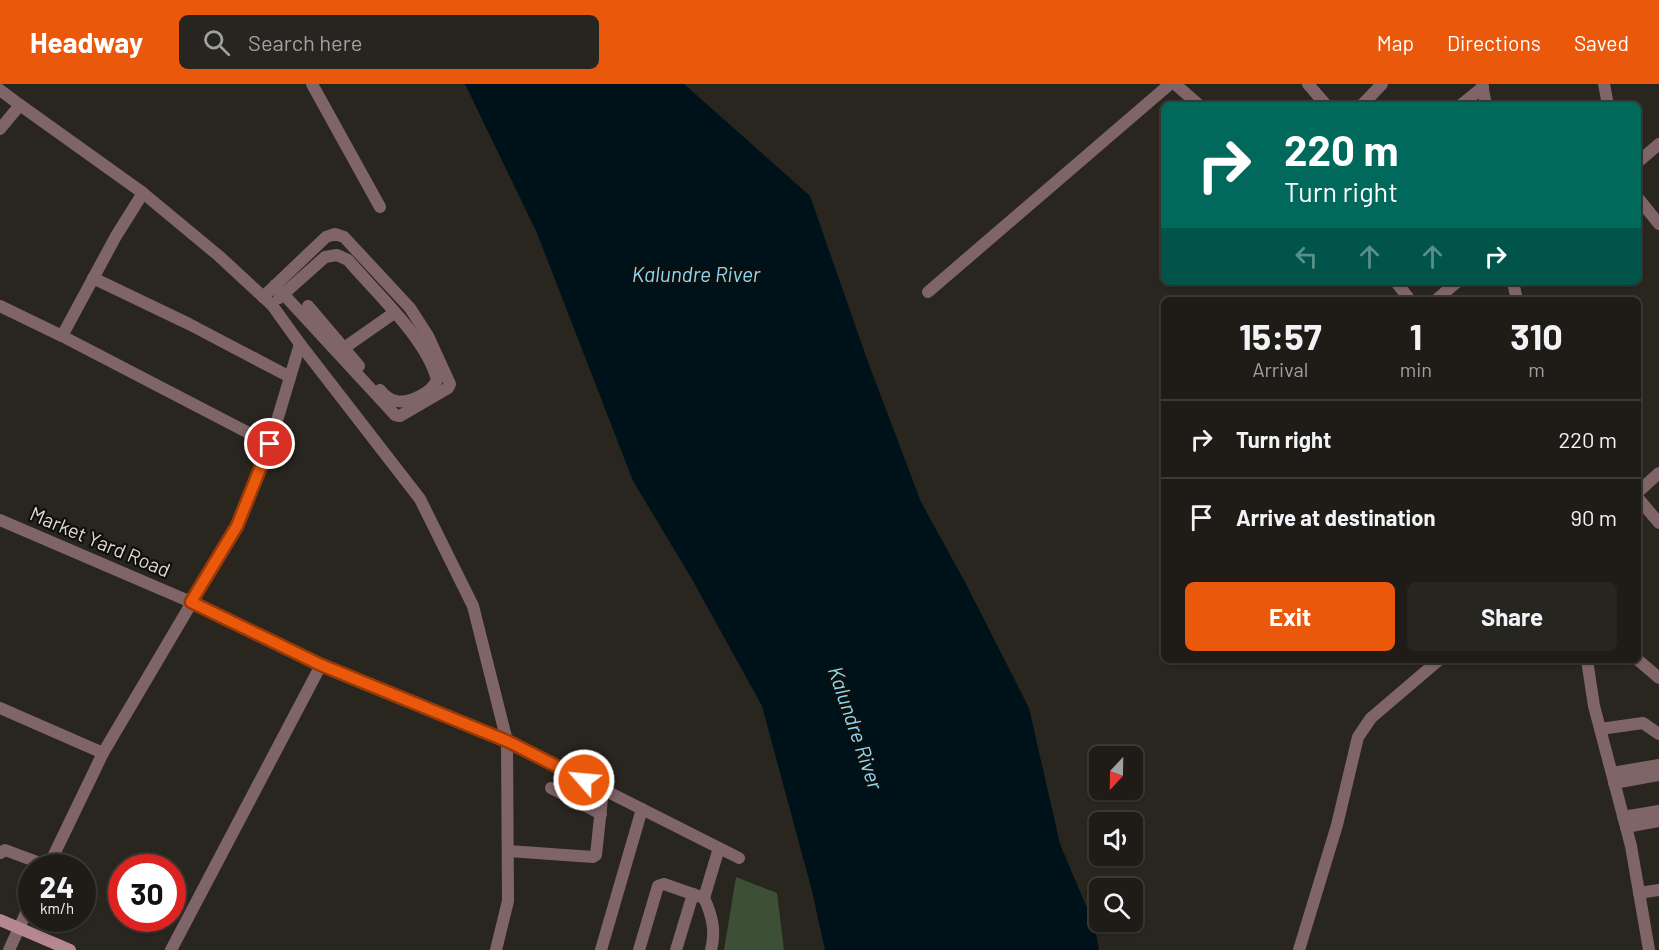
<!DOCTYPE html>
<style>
:root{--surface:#1f1c17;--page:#272520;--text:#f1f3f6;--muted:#a1a1a1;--line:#3c3a36;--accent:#ea580c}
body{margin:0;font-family:Barlow,sans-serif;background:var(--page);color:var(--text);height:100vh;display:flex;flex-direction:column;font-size:22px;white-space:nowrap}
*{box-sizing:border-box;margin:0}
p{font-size:20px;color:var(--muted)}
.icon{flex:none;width:33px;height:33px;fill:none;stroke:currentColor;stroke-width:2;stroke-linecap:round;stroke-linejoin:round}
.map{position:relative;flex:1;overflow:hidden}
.panel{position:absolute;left:1161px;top:213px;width:480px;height:366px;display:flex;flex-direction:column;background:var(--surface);border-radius:9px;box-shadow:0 2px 4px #0004,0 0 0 2px var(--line)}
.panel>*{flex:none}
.hud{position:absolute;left:1161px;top:18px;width:480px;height:183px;border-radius:9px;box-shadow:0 2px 4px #0004,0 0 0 2px var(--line);background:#00695c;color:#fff;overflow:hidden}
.needle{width:39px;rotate:202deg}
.tools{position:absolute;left:1089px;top:662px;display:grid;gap:12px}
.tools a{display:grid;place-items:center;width:54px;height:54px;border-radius:9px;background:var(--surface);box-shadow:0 2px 4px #0004,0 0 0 2px var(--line);font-size:30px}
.speed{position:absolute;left:18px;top:770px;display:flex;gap:12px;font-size:30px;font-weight:700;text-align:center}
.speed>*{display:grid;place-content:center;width:78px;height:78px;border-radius:50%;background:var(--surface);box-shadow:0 2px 4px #0004,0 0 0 2px var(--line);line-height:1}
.speed small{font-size:15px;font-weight:400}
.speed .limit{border:9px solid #d22;background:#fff;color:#111}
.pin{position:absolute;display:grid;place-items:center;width:51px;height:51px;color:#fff;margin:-26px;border:3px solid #fff;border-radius:50%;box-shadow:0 2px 6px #0007}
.me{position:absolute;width:66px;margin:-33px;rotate:297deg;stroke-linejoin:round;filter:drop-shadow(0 0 4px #0008)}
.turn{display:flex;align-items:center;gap:21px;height:126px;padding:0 24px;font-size:27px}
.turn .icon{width:78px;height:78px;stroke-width:2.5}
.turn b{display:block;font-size:42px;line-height:51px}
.lanes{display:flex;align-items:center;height:57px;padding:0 24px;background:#0003;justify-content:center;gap:30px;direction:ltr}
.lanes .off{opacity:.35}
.eta{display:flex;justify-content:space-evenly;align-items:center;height:102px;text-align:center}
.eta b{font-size:36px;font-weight:700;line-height:42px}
.cta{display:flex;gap:12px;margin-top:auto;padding:12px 24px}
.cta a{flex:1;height:69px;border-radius:9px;background:var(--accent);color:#fff;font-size:24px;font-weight:700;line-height:69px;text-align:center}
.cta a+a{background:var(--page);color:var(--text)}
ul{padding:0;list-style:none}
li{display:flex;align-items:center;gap:18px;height:78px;padding:0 24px;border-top:2px solid var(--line)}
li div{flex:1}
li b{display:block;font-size:22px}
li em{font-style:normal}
header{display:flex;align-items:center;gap:36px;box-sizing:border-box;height:84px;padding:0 30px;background:var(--accent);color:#fff}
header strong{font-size:28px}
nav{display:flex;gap:33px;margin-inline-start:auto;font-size:21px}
.search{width:420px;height:54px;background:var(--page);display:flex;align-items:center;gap:15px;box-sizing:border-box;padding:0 21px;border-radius:9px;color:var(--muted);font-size:22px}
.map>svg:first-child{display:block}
.green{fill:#3d4f34}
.water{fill:#001219}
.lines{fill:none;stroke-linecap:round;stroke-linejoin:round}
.street{stroke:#806568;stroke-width:12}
.secondary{stroke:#b4888e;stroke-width:12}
.route-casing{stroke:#983908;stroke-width:15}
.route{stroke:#ea580c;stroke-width:10}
.labels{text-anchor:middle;stroke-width:4.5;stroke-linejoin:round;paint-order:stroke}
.street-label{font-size:20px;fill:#dcd9d5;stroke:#100f0c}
.water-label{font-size:21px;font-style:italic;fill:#8bd9f7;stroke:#100f0c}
</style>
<header>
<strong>Headway</strong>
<div class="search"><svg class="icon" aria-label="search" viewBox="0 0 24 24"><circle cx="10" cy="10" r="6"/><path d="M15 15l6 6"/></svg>Search here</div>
<nav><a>Map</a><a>Directions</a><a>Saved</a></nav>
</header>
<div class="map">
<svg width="1659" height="866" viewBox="0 0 1659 866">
<rect width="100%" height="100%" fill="#29251f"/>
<polygon class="green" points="736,793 777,809 784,866 724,866"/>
<polygon class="water" points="465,0 684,0 810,112 868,278 921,418 965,498 1029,624 1060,760 1095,843 1099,866 825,866 812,807 762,622 693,497 633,397 537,149"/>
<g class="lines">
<g class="street">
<polyline points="312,0 380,123"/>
<polyline points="1175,0 1199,21"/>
<polyline points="1308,0 1326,21"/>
<polyline points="1482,0 1486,21"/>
<polyline points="1604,0 1608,21"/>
<polyline points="0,6 20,21"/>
<polyline points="1362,21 1382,0"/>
<polyline points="1461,21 1483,3"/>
<polyline points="0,45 20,21 143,109 219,172 272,221 300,260 270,360 237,442 103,669 48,783"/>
<polyline points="1638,78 1659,60"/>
<polyline points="1638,114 1659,140"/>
<polyline points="93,194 189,240 290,293"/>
<polyline points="1396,198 1410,216"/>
<polyline points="1513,198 1517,216"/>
<polyline points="928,208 1170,0"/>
<polyline points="263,213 326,153 335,150 344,153 410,224 428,252 450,300 448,304 400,332 395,331 275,201"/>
<path d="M 279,214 L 325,173 L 337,171 L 348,176 C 376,209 427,255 437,296 C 432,308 410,320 396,317 C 390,316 384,311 380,306"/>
<polyline points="1436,216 1457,198"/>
<polyline points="0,222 62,252 270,360"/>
<polyline points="308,222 359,282"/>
<polyline points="62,252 116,152 143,109"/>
<polyline points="300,260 420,415 473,522 507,657 508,817 496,866"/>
<polyline points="344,264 394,229"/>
<polyline points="1638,408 1659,389"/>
<polyline points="1638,414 1659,439"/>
<polyline points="0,436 191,518 321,581 507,657 739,774"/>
<polyline points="1587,576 1594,622 1631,762 1649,866"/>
<polyline points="1638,576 1659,594"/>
<polyline points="0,624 103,669"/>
<polyline points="1600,645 1643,639 1659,650"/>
<polyline points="1612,689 1659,681"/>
<polyline points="1614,699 1659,691"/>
<polyline points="551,704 601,730"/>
<polyline points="1623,733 1659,727"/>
<polyline points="1626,743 1659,737"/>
<polyline points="508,767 593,773 596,771 603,705"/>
<polyline points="0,769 5,766 48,782"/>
<polyline points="1639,809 1659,806"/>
<path d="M 704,814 C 712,831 716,847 711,866"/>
<polyline points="9,866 32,816"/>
<polyline points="171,866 321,581"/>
<polyline points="601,866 642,725"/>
<polyline points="639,866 658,802 664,800 704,814 719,764"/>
<polyline points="676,866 693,810"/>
<polyline points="1299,866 1337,741 1358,653 1371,634 1439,576"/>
</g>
<polyline class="secondary" points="0,836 70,866"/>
</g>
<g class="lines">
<defs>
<polyline id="route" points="270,360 237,442 191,518 321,581 507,657 584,696"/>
</defs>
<use href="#route" class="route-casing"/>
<use href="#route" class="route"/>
</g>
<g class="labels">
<g class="street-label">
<text transform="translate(100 458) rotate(23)" y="7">Market Yard Road</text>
</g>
<g class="water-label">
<text x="696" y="198">Kalundre River</text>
<text transform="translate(855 644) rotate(71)" y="7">Kalundre River</text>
</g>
</g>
</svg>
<div class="tools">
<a><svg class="needle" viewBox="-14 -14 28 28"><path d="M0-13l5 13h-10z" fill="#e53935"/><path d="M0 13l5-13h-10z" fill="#a1a1a1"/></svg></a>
<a><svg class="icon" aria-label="sound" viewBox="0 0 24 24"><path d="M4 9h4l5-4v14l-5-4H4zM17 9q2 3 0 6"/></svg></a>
<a><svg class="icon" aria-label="search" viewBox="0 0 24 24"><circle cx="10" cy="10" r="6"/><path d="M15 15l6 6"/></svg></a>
</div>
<div class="speed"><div>24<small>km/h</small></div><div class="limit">30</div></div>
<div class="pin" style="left:270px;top:360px;background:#d93025"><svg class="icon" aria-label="arrive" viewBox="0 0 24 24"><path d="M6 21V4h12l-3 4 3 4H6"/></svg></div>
<svg class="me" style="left:584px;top:696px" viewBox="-20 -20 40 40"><circle r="17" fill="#ea580c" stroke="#fff" stroke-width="3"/><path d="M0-11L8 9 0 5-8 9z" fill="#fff"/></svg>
<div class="hud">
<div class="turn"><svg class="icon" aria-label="right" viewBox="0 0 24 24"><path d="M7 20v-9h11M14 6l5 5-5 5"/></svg><div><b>220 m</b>Turn right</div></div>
<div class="lanes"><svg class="icon off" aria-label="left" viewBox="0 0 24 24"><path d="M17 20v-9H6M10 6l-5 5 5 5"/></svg><svg class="icon off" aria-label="ahead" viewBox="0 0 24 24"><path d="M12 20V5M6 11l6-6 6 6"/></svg><svg class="icon off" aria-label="ahead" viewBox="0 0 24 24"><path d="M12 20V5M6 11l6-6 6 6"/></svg><svg class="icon" aria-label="right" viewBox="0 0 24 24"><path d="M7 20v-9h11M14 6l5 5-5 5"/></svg></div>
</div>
<section class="panel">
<div class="eta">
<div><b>15:57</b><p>Arrival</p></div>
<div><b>1</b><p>min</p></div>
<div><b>310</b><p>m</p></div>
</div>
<ul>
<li><svg class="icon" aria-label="right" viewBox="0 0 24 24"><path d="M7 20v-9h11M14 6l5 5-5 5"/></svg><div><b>Turn right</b></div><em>220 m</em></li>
<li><svg class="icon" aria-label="arrive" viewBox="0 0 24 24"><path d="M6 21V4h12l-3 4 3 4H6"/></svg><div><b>Arrive at destination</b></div><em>90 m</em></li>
</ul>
<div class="cta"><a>Exit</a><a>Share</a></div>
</section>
</div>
